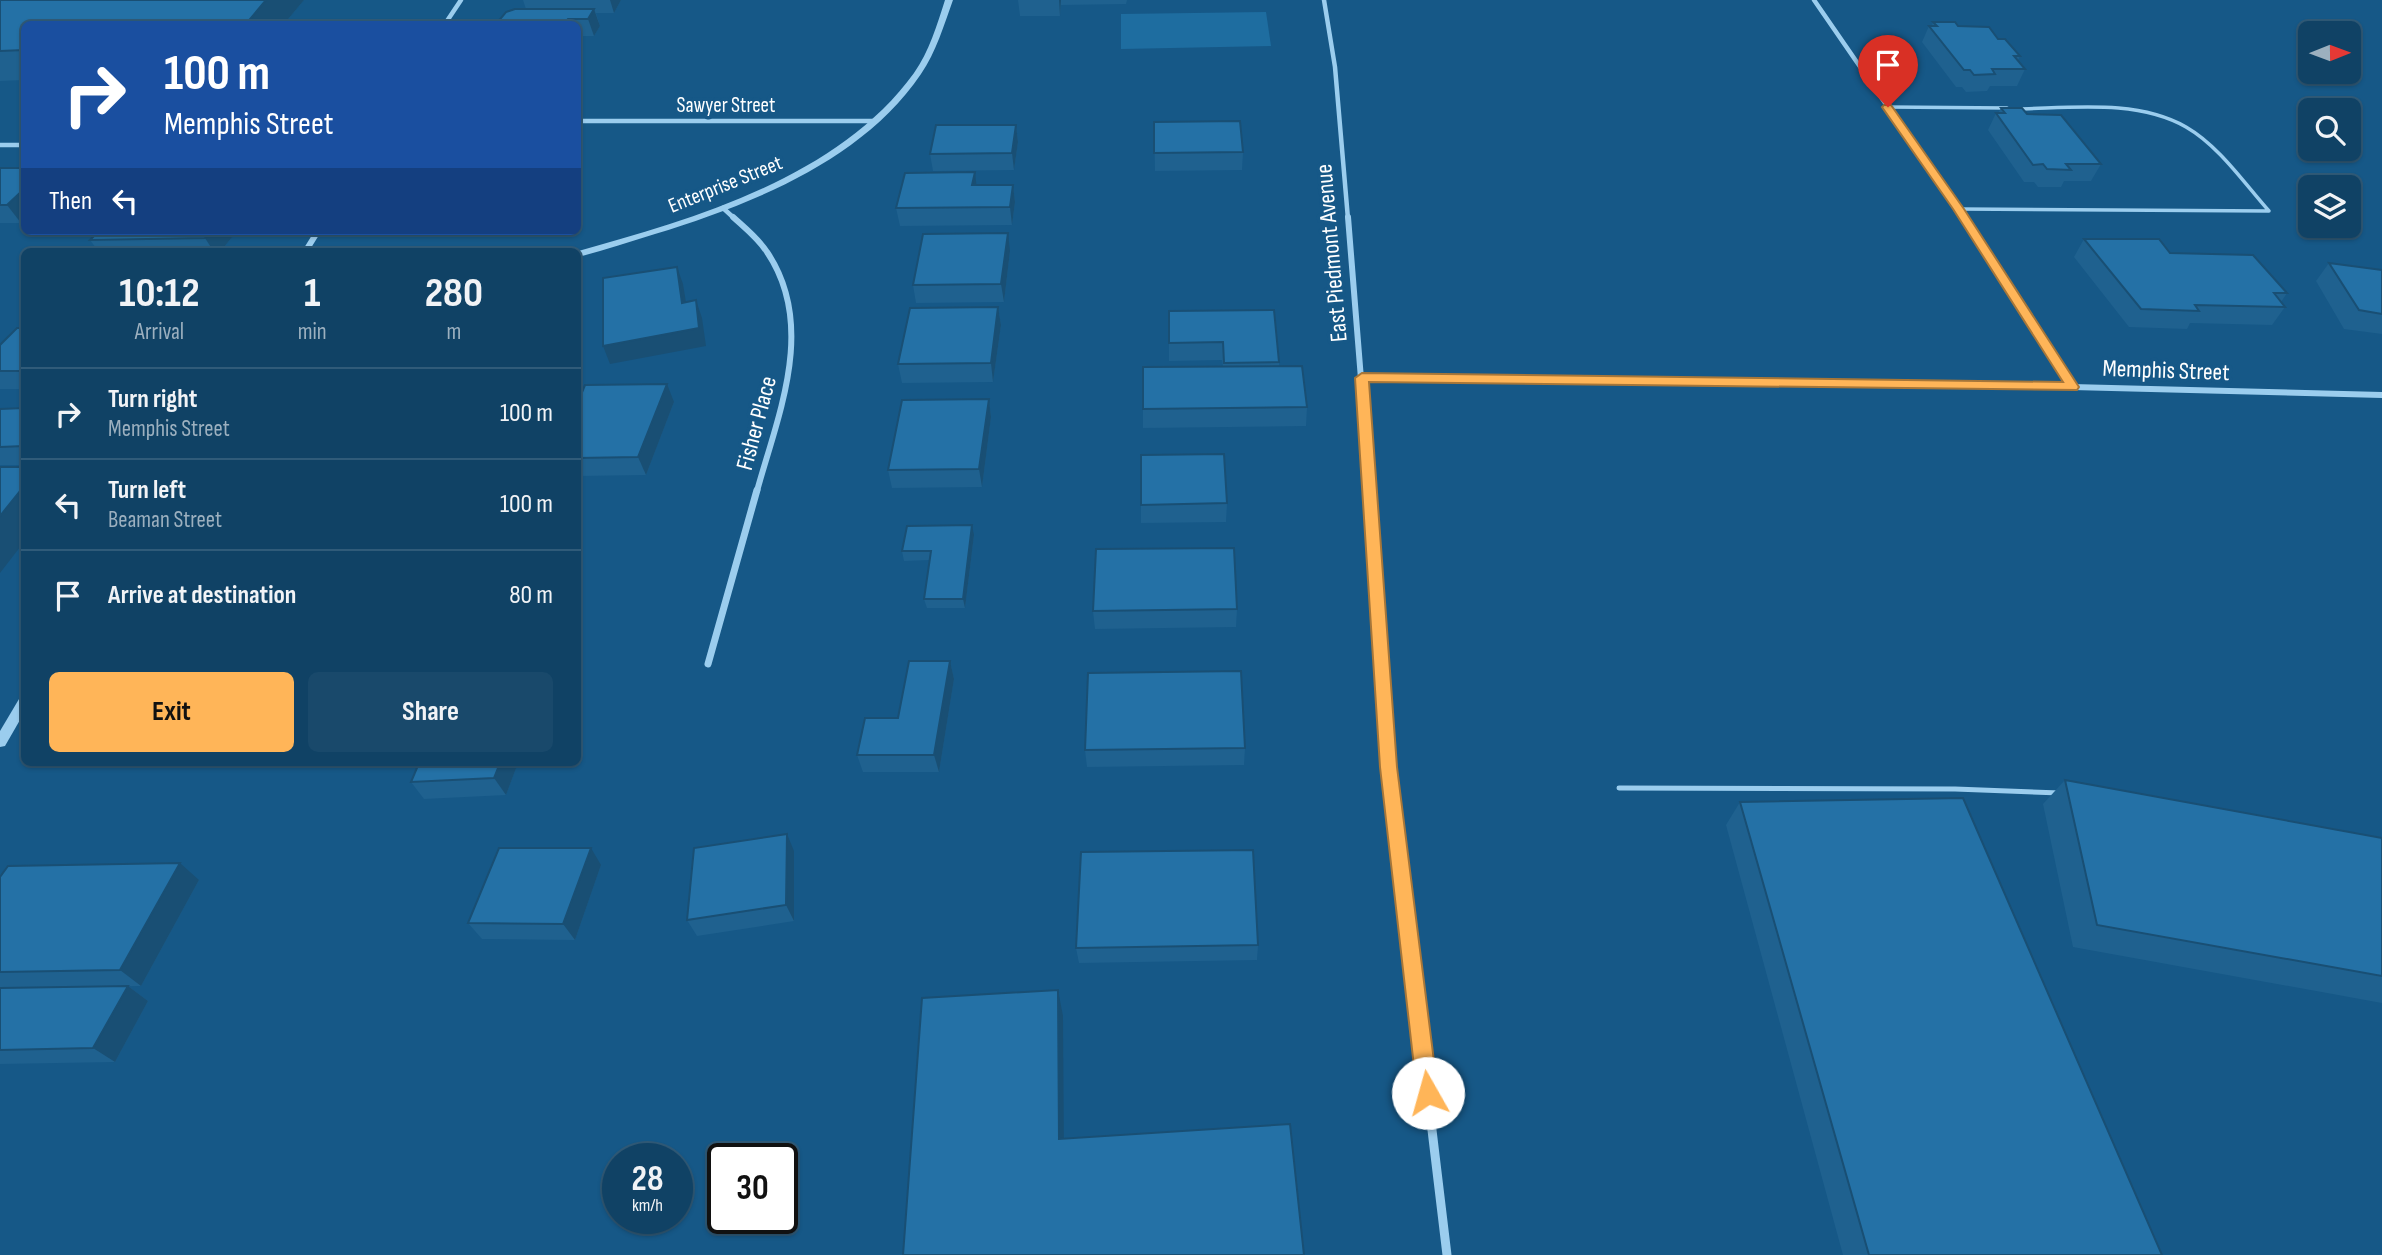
<!DOCTYPE html>
<style>
:root{--surface:#104265;--page:#19496b;--text:#f1f3f6;--muted:#9cb0bf;--line:#305b79;--accent:#ffb558}
body{margin:0;font-family:"Sofia Sans Condensed",sans-serif;background:var(--page);color:var(--text);height:100vh;display:flex;flex-direction:column;font-size:26px;white-space:nowrap}
*{box-sizing:border-box;margin:0}
p{font-size:23px;color:var(--muted)}
.icon{flex:none;width:38px;height:38px;fill:none;stroke:currentColor;stroke-width:2;stroke-linecap:round;stroke-linejoin:round}
.map{position:relative;flex:1;overflow:hidden}
.details{position:absolute;left:21px;top:248px;width:560px;height:518px;display:flex;flex-direction:column;background:var(--surface);border-radius:10px;box-shadow:0 2px 5px #0004,0 0 0 2px var(--line)}
.details>*{flex:none}
.hud{position:absolute;left:21px;top:21px;width:560px;height:214px;border-radius:10px;box-shadow:0 2px 5px #0004,0 0 0 2px var(--line);background:#1a4fa0;color:#fff;overflow:hidden}
.needle{width:46px;rotate:89deg}
.fabs{position:absolute;left:2298px;top:21px;display:grid;gap:14px}
.fabs a{display:grid;place-items:center;width:63px;height:63px;border-radius:10px;background:var(--surface);box-shadow:0 2px 5px #0004,0 0 0 2px var(--line);font-size:35px}
.speed{position:absolute;left:602px;top:1143px;display:flex;gap:14px;font-size:35px;font-weight:700;text-align:center}
.speed>*{display:grid;place-content:center;width:91px;height:91px;border-radius:50%;background:var(--surface);box-shadow:0 2px 5px #0004,0 0 0 2px var(--line);line-height:1}
.speed small{font-size:18px;font-weight:400}
.speed .limit{border:4px solid #111;border-radius:10px;background:#fff;color:#111}
.pin{position:absolute;display:grid;place-items:center;width:60px;height:60px;color:#fff;margin:-72px -30px;border-radius:50% 50% 50% 0;rotate:-45deg;box-shadow:0 0 7px #0007}
.pin .icon{rotate:45deg}
.me{position:absolute;width:77px;margin:-38px;rotate:353deg;stroke-linejoin:round;filter:drop-shadow(0 0 5px #0008)}
.turn{display:flex;align-items:center;gap:24px;height:147px;padding:0 28px;font-size:32px}
.turn .icon{width:91px;height:91px;stroke-width:2.5}
.turn b{display:block;font-size:49px;line-height:60px}
.then{display:flex;align-items:center;height:66px;padding:0 28px;background:#0003;gap:14px;font-size:26px}
.eta{display:flex;justify-content:space-evenly;align-items:center;height:119px;text-align:center}
.eta b{font-size:42px;font-weight:700;line-height:49px}
.primary-button{display:flex;gap:14px;margin-top:auto;padding:14px 28px}
.primary-button a{flex:1;height:80px;border-radius:10px;background:var(--accent);color:#111;font-size:28px;font-weight:700;line-height:80px;text-align:center}
.primary-button a+a{background:var(--page);color:var(--text)}
ul{padding:0;list-style:none}
li{display:flex;align-items:center;gap:21px;height:91px;padding:0 28px;border-top:2px solid var(--line)}
li div{flex:1}
li b{display:block;font-size:26px}
li em{font-style:normal}
.map>svg:first-child{display:block}
.green{fill:#1e6da0}
.lines{fill:none;stroke-linecap:round;stroke-linejoin:round}
.service-far1{stroke:#9bcdee;stroke-width:3.5}
.service{stroke:#9bcdee;stroke-width:5}
.minor-far3{stroke:#9bcdee;stroke-width:4.5}
.minor-far2{stroke:#9bcdee;stroke-width:6}
.minor-far1{stroke:#9bcdee;stroke-width:7}
.minor{stroke:#9bcdee;stroke-width:9}
.tertiary{fill:#9bcdee;fill-rule:evenodd}
.wall{fill:#1f618f}
.shaded-wall{fill:#194f74}
.building{fill:#2471a6;stroke:#194f74;stroke-width:2}
.route{fill:#ffb558;stroke:#a67639;stroke-width:2}
.labels{text-anchor:middle;stroke-width:7;stroke-linejoin:round;paint-order:stroke}
.far-street-label{font-size:21px;fill:#fff;stroke:#165887}
.street-label{font-size:24px;fill:#fff;stroke:#165887}
</style>
<div class="map">
<svg width="2382" height="1255" viewBox="0 0 2382 1255">
<rect width="100%" height="100%" fill="#165887"/>
<polygon class="green" points="1266,12 1271,46 1121,49 1121,14"/>
<g class="lines">
<g class="service-far1">
<polyline points="1888,107 2007,108"/>
<path d="M 1959,209 L 2269,211 C 2244,183 2219,146 2186,127 C 2137,99 2071,108 2017,109"/>
</g>
<polyline class="service" points="1619,788 1955,789 2060,793"/>
<g class="minor-far3">
<polyline points="1324,0 1335,67 1348,219"/>
<polyline points="1814,0 1965,219"/>
<polyline points="445,24 461,0"/>
<polyline points="578,121 874,121"/>
<polyline points="0,145 24,145"/>
<polyline points="723,208 735,219"/>
</g>
<g class="minor-far2">
<path d="M 733,217 C 745,228 758,238 767,252 C 817,326 778,415 757,491"/>
<polyline points="1348,217 1370,491"/>
<polyline points="1964,217 2072,387"/>
<polyline points="305,252 318,231"/>
<polyline points="1362,378 2072,387 2382,395"/>
</g>
<g class="minor-far1">
<polyline points="1369,490 1388,767 1396,831"/>
<polyline points="708,664 757,490"/>
</g>
<polyline class="minor" points="1396,830 1447,1255"/>
<g class="tertiary">
<path d="M 945,0 L 953,0 C 944,25 936,52 921,74 C 862,161 752,204 655,234 C 629,242 603,251 578,257 L 578,252 L 575,252 C 693,219 838,178 914,73 C 929,52 937,25 945,0 Z"/>
<polygon points="24,698 24,713 5,746 0,747 0,731 19,699"/>
</g>
</g>
<g class="wall">
<polygon points="0,0 304,0 284,24 24,24 24,80 0,81"/>
<polygon points="523,0 621,0 614,13 596,13 600,26 594,36 578,36 578,24 496,24 526,9"/>
<polygon points="1018,0 1127,0 1126,4 1061,5 1060,16 1020,16"/>
<polygon points="1933,22 1998,39 2020,56 2018,60 2025,69 2017,86 1990,86 1987,91 1966,92 1962,87 1956,87 1922,42 1929,26 1932,26"/>
<polygon points="2001,108 2101,164 2091,181 2064,181 2061,187 2038,187 2034,182 2024,182 1988,130 1996,113 1998,113"/>
<polygon points="1154,122 1243,152 1242,170 1155,171"/>
<polygon points="1016,125 1018,142 1014,170 933,171 930,154"/>
<polygon points="0,168 21,223 0,223"/>
<polygon points="976,185 1013,185 1015,202 1012,225 900,226 896,208"/>
<polygon points="237,231 220,252 99,252 90,240"/>
<polygon points="2084,239 2170,253 2287,293 2281,302 2285,307 2272,325 2190,323 2187,329 2129,327 2074,257"/>
<polygon points="1010,251 1004,302 916,303 913,285"/>
<polygon points="2329,263 2382,270 2382,334 2344,329 2316,281"/>
<polygon points="998,307 1001,325 993,382 902,383 898,364"/>
<polygon points="1169,311 1279,362 1279,366 1307,407 1306,426 1143,428 1143,409 1223,366 1222,360 1169,361"/>
<polygon points="24,328 24,389 0,389 0,345"/>
<polygon points="989,399 991,417 982,487 892,488 888,470"/>
<polygon points="578,402 674,402 646,475 578,476"/>
<polygon points="24,408 24,465 0,465 0,409"/>
<polygon points="1227,503 1226,522 1141,523 1141,505"/>
<polygon points="974,535 965,608 927,608 924,599 930,560 904,561 902,551"/>
<polygon points="1237,609 1236,627 1095,629 1093,611"/>
<polygon points="950,661 954,679 939,772 863,772 857,755 898,718"/>
<polygon points="1245,748 1244,765 1087,767 1085,750"/>
<polygon points="518,763 506,795 424,799 411,782"/>
<polygon points="2065,780 2382,838 2382,1003 2073,947 2043,804"/>
<polygon points="1740,802 2162,1255 1843,1255 1726,825"/>
<polygon points="794,851 794,921 697,936 687,920"/>
<polygon points="601,865 575,940 482,939 468,923"/>
<polygon points="0,877 199,880 141,986 0,988"/>
<polygon points="1258,945 1257,960 1079,963 1076,948"/>
<polygon points="128,986 148,1001 115,1062 0,1064 0,988"/>
</g>
<g class="shaded-wall">
<polygon points="266,0 304,0 284,24 246,24"/>
<polygon points="610,0 621,0 614,13"/>
<polygon points="1059,0 1061,0 1060,16"/>
<polygon points="594,9 600,26 594,36 588,19"/>
<polygon points="1016,125 1018,142 1014,170 1012,153"/>
<polygon points="975,172 977,190 972,185"/>
<polygon points="1013,185 1015,202 1012,225 1010,207"/>
<polygon points="24,189 24,219 21,223 7,205"/>
<polygon points="211,231 237,231 220,252 214,252 205,238"/>
<polygon points="1008,233 1010,251 1004,302 1001,284"/>
<polygon points="677,267 683,284 689,321 682,303"/>
<polygon points="696,300 702,318 706,346 610,364 603,346"/>
<polygon points="998,307 1001,325 993,382 991,363"/>
<polygon points="667,384 674,402 646,475 638,457"/>
<polygon points="989,399 991,417 982,487 979,469"/>
<polygon points="24,486 24,542 0,573 0,516"/>
<polygon points="972,525 974,535 965,608 963,599"/>
<polygon points="578,546 583,556 578,573"/>
<polygon points="950,661 954,679 939,772 934,755"/>
<polygon points="500,763 518,763 506,795 494,778"/>
<polygon points="787,834 794,851 794,921 786,905"/>
<polygon points="591,848 601,865 575,940 563,924"/>
<polygon points="180,863 199,880 141,986 120,970"/>
<polygon points="128,986 148,1001 115,1062 93,1048"/>
<polygon points="1058,990 1063,1016 1064,1162 1059,1139"/>
</g>
<g class="building">
<polygon points="0,0 266,0 246,24 24,24 24,50 0,51"/>
<polygon points="515,9 594,9 588,19 568,19 564,24 496,24 506,12"/>
<polygon points="1933,22 1955,22 1958,26 1989,27 1998,39 2005,39 2020,56 2014,56 2025,69 1992,69 1995,74 1974,75 1970,70 1964,70 1929,26 1937,26"/>
<polygon points="2001,108 2022,108 2027,114 2061,115 2101,164 2066,164 2071,170 2047,169 2043,164 2033,165 1996,113 2005,113"/>
<polygon points="1240,121 1243,152 1154,153 1154,122"/>
<polygon points="936,125 1016,125 1012,153 930,154"/>
<polygon points="0,168 24,168 24,189 7,205 0,205"/>
<polygon points="975,172 972,185 1013,185 1010,207 896,208 905,173"/>
<polygon points="99,231 211,231 205,238 90,240"/>
<polygon points="1008,233 1001,284 913,285 923,234"/>
<polygon points="2084,239 2159,239 2170,253 2253,255 2287,293 2274,293 2285,307 2195,305 2199,311 2141,309"/>
<polygon points="2329,263 2382,270 2382,314 2359,310"/>
<polygon points="677,267 682,303 696,300 699,328 603,346 603,278"/>
<polygon points="998,307 991,363 898,364 910,308"/>
<polygon points="1274,310 1279,362 1224,363 1223,342 1169,343 1169,311"/>
<polygon points="17,328 24,328 24,371 0,371 0,345"/>
<polygon points="1302,366 1307,407 1143,409 1143,367"/>
<polygon points="667,384 638,457 578,458 578,402 585,385"/>
<polygon points="989,399 979,469 888,470 902,400"/>
<polygon points="24,408 24,446 0,447 0,409"/>
<polygon points="1224,454 1227,503 1141,505 1141,455"/>
<polygon points="0,467 24,467 24,486 0,516"/>
<polygon points="972,525 963,599 924,599 931,551 902,551 907,526"/>
<polygon points="1234,548 1237,609 1093,611 1096,549"/>
<polygon points="909,661 950,661 934,755 857,755 865,718 898,718"/>
<polygon points="1241,671 1245,748 1085,750 1088,673"/>
<polygon points="419,763 500,763 494,778 411,782"/>
<polygon points="2065,780 2382,838 2382,976 2097,925"/>
<polygon points="1963,798 2162,1255 1869,1255 1740,802"/>
<polygon points="787,834 786,905 687,920 694,848"/>
<polygon points="499,848 591,848 563,924 468,923"/>
<polygon points="1253,850 1258,945 1076,948 1081,852"/>
<polygon points="180,863 120,970 0,972 0,877 8,866"/>
<polygon points="128,986 93,1048 0,1050 0,988"/>
<polygon points="1058,990 1059,1139 1290,1124 1304,1255 903,1255 922,998"/>
</g>
<polygon class="route" points="1884,105 1891,105 1964,209 2079,387 2077,390 1369,382 1397,767 1438,1093 1435,1100 1428,1103 1420,1100 1417,1093 1380,767 1355,378 1362,373 2063,382 1953,209 1882,107"/>
<g class="labels">
<g class="far-street-label">
<text x="726" y="112">Sawyer Street</text>
<text transform="translate(725 184) rotate(-22)" y="7">Enterprise Street</text>
</g>
<g class="street-label">
<text transform="translate(1331 253) rotate(-95)" y="8">East Piedmont Avenue</text>
<text transform="translate(2166 370) rotate(2)" y="8">Memphis Street</text>
<text transform="translate(756 423) rotate(-75)" y="8">Fisher Place</text>
</g>
</g>
</svg>
<div class="fabs">
<a><svg class="needle" viewBox="-14 -14 28 28"><path d="M0-13l5 13h-10z" fill="#e53935"/><path d="M0 13l5-13h-10z" fill="#9cb0bf"/></svg></a>
<a><svg class="icon" aria-label="search" viewBox="0 0 24 24"><circle cx="10" cy="10" r="6"/><path d="M15 15l6 6"/></svg></a>
<a><svg class="icon" aria-label="layers" viewBox="0 0 24 24"><path d="M12 4l9 5-9 5-9-5zM3 14l9 5 9-5"/></svg></a>
</div>
<div class="speed"><div>28<small>km/h</small></div><div class="limit">30</div></div>
<div class="pin" style="left:1888px;top:107px;background:#d93025"><svg class="icon" aria-label="arrive" viewBox="0 0 24 24"><path d="M6 21V4h12l-3 4 3 4H6"/></svg></div>
<svg class="me" style="left:1428px;top:1093px" viewBox="-20 -20 40 40"><circle r="19" fill="#fff"/><path d="M0-13L10 11 0 6-10 11z" fill="#ffb558"/></svg>
<div class="hud">
<div class="turn"><svg class="icon" aria-label="right" viewBox="0 0 24 24"><path d="M7 20v-9h11M14 6l5 5-5 5"/></svg><div><b>100 m</b>Memphis Street</div></div>
<div class="then">Then<svg class="icon" aria-label="left" viewBox="0 0 24 24"><path d="M17 20v-9H6M10 6l-5 5 5 5"/></svg></div>
</div>
<section class="details">
<div class="eta">
<div><b>10:12</b><p>Arrival</p></div>
<div><b>1</b><p>min</p></div>
<div><b>280</b><p>m</p></div>
</div>
<ul>
<li><svg class="icon" aria-label="right" viewBox="0 0 24 24"><path d="M7 20v-9h11M14 6l5 5-5 5"/></svg><div><b>Turn right</b><p>Memphis Street</p></div><em>100 m</em></li>
<li><svg class="icon" aria-label="left" viewBox="0 0 24 24"><path d="M17 20v-9H6M10 6l-5 5 5 5"/></svg><div><b>Turn left</b><p>Beaman Street</p></div><em>100 m</em></li>
<li><svg class="icon" aria-label="arrive" viewBox="0 0 24 24"><path d="M6 21V4h12l-3 4 3 4H6"/></svg><div><b>Arrive at destination</b></div><em>80 m</em></li>
</ul>
<div class="primary-button"><a>Exit</a><a>Share</a></div>
</section>
</div>
